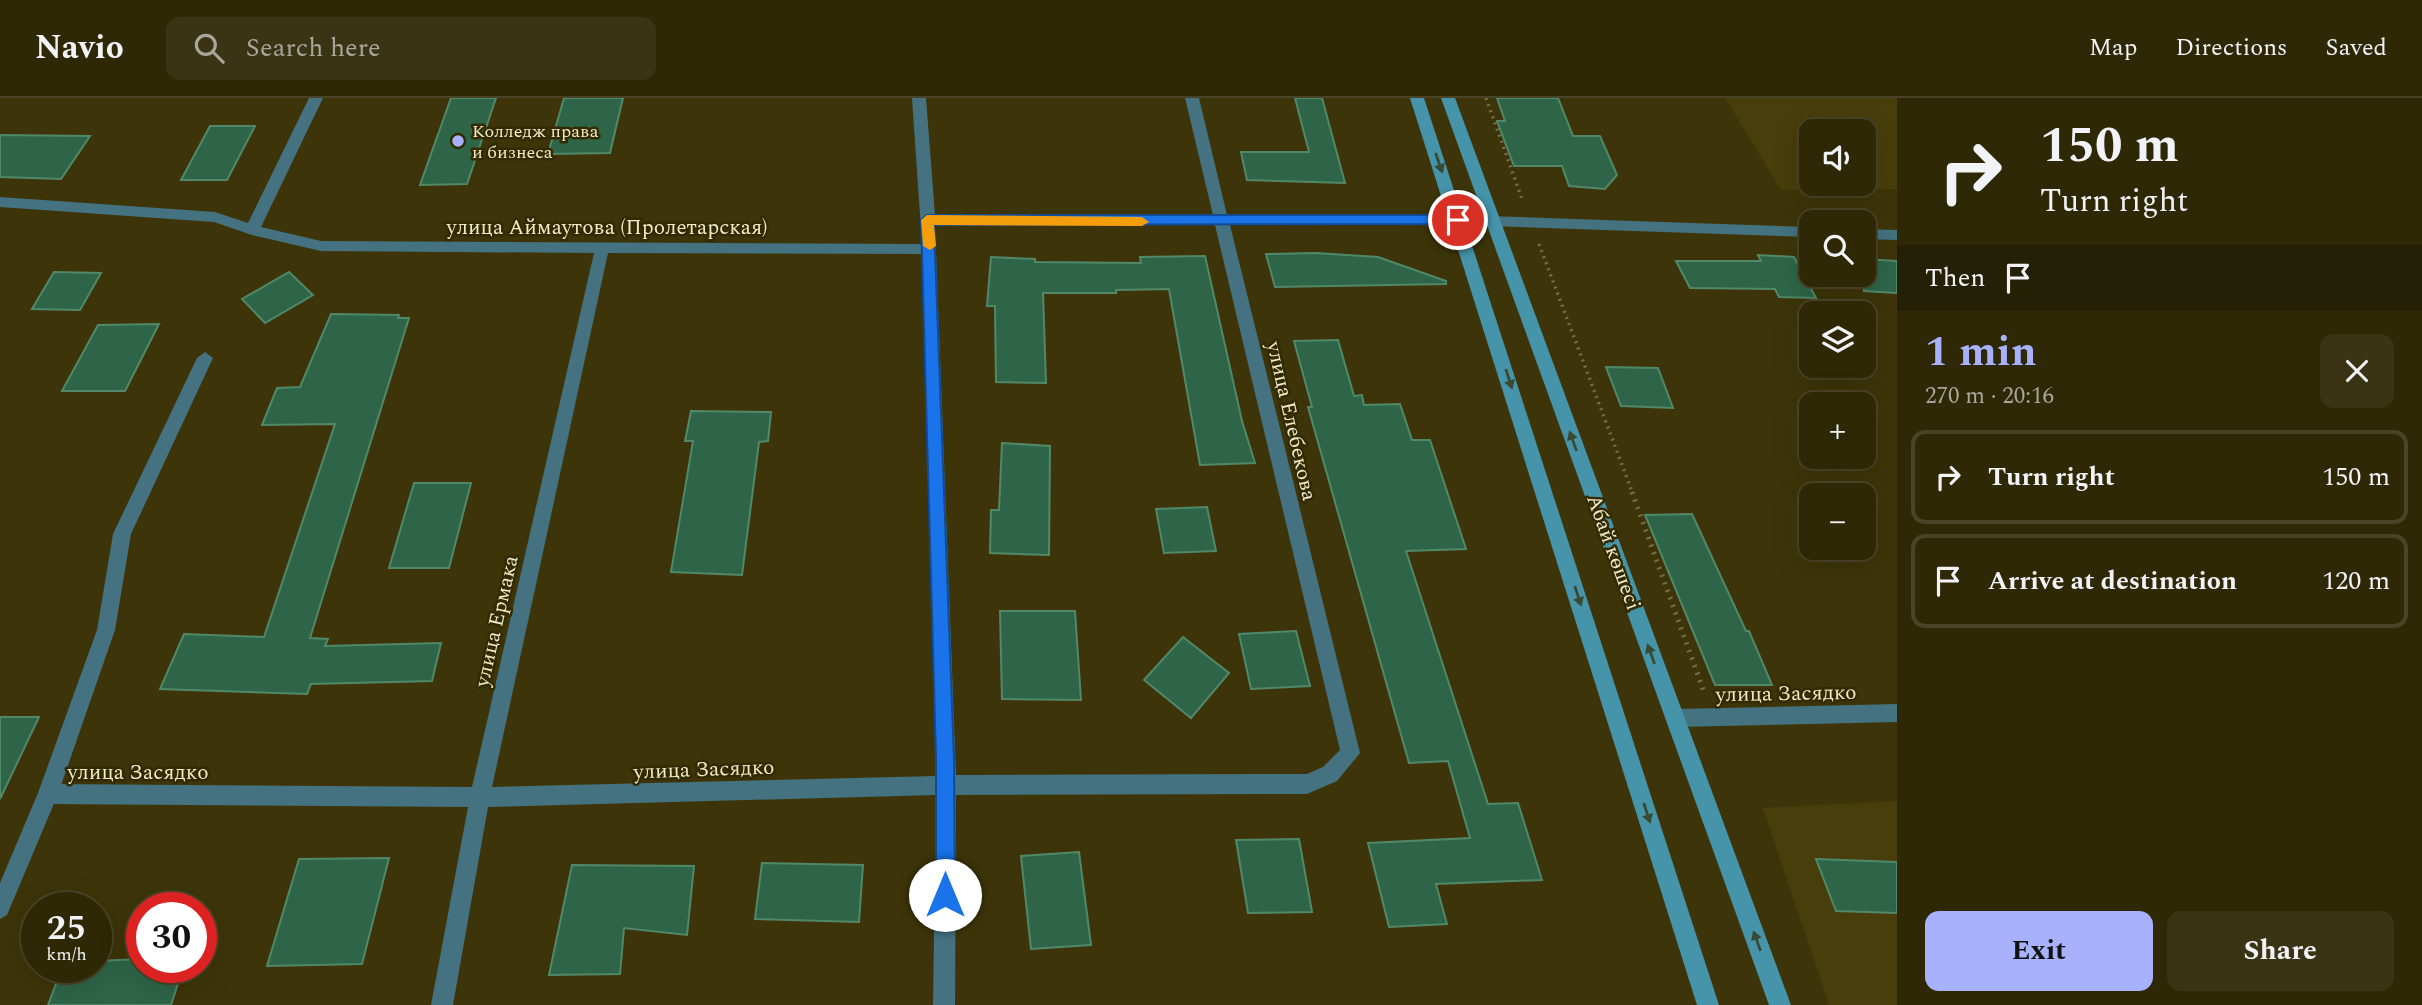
<!DOCTYPE html>
<meta charset="utf-8">
<style>
:root{--surface:#2e2807;--page:#3a3415;--text:#f1f3f6;--muted:#a7a69b;--line:#494428;--accent:#a7b1fc}
body{margin:0;font-family:Spectral,serif;background:var(--page);color:var(--text);height:100vh;display:flex;flex-direction:column;font-size:26px;white-space:nowrap}
*{box-sizing:border-box;margin:0}
p{font-size:23px;color:var(--muted)}
.icon{flex:none;width:38px;height:38px;fill:none;stroke:currentColor;stroke-width:2;stroke-linecap:round;stroke-linejoin:round}
.map{position:relative;flex:1;overflow:hidden}
.side{display:flex;flex-direction:column;background:var(--surface);width:525px}
.side>*{flex:none}
.hud{background:#2e2807;color:var(--text);overflow:hidden}
.buttons{position:absolute;left:1799px;top:21px;display:grid;gap:14px}
.buttons a{display:grid;place-items:center;width:77px;height:77px;border-radius:14px;background:var(--surface);box-shadow:0 7px 28px #0002,0 0 0 2px var(--line);font-size:35px}
.speed{position:absolute;left:21px;top:794px;display:flex;gap:14px;font-size:35px;font-weight:700;text-align:center}
.speed>*{display:grid;place-content:center;width:91px;height:91px;border-radius:50%;background:var(--surface);box-shadow:0 7px 28px #0002,0 0 0 2px var(--line);line-height:1}
.speed small{font-size:18px;font-weight:400}
.speed .limit{border:10px solid #d22;background:#fff;color:#111}
.pin{position:absolute;display:grid;place-items:center;width:60px;height:60px;color:#fff;margin:-30px;border:4px solid #fff;border-radius:50%;box-shadow:0 2px 7px #0007}
.me{position:absolute;width:77px;margin:-38px;rotate:0deg;stroke-linejoin:round;filter:drop-shadow(0 0 5px #0008)}
.turn{display:flex;align-items:center;gap:24px;height:147px;padding:0 28px;font-size:32px}
.turn .icon{width:91px;height:91px;stroke-width:2.5}
.turn b{display:block;font-size:49px;line-height:60px}
.then{display:flex;align-items:center;height:66px;padding:0 28px;background:#0003;gap:14px;font-size:26px}
.round{display:grid;place-items:center;flex:none;width:74px;height:74px;border-radius:14px;background:var(--page)}
.overview{display:flex;align-items:center;justify-content:space-between;height:119px;padding:0 28px}
h1{font-size:42px;font-weight:700;line-height:52px;color:var(--accent)}
.action{display:flex;gap:14px;margin-top:auto;padding:14px 28px}
.action a{flex:1;height:80px;border-radius:14px;background:var(--accent);color:#111;font-size:28px;font-weight:700;line-height:80px;text-align:center}
.action a+a{background:var(--page);color:var(--text)}
ul{padding:0;list-style:none}
li{display:flex;align-items:center;gap:21px;height:94px;margin:0 14px 10px;padding:0 14px;border:4px solid var(--line);border-radius:14px}
li div{flex:1}
li b{display:block;font-size:26px}
li em{font-style:normal}
header{display:flex;align-items:center;gap:42px;box-sizing:border-box;height:98px;padding:0 35px;background:var(--surface);border-bottom:2px solid var(--line)}
header strong{font-size:33px}
nav{display:flex;gap:38px;margin-inline-start:auto;font-size:24px}
.search{width:490px;height:63px;background:var(--page);display:flex;align-items:center;gap:18px;box-sizing:border-box;padding:0 24px;border-radius:14px;color:var(--muted);font-size:26px}
main{display:flex;flex:1;min-height:0}
.map>svg:first-child{display:block}
.built{fill:#483e0b;fill-rule:evenodd}
.building{fill:#2e6548;stroke:#518869;stroke-width:2}
.lines{fill:none;stroke-linecap:round;stroke-linejoin:round}
.path-far1{stroke:#766e47;stroke-width:3.5;stroke-dasharray:2 4.5;stroke-linecap:butt}
.path{stroke:#766e47;stroke-width:5;stroke-dasharray:2 6;stroke-linecap:butt}
.lane{fill:#447280;fill-rule:evenodd}
.street{fill:#447280;fill-rule:evenodd}
.secondary{fill:#4694aa;fill-rule:evenodd}
.oneway{fill:#394a33}
.route{fill:#1a73e8;stroke:#114b97;stroke-width:2}
.slow{fill:#f59e0b}
.poi-dot{fill:#a7b1fc;stroke:#332b00;stroke-width:2.5}
.labels{text-anchor:middle;stroke-width:5;stroke-linejoin:round;paint-order:stroke}
.far-poi-label{font-size:18px;fill:#efe9cd;stroke:#332b00;text-anchor:start}
.street-label{font-size:21px;fill:#efe9cd;stroke:#332b00}
</style>
<header>
<strong>Navio</strong>
<div class="search"><svg class="icon" aria-label="search" viewBox="0 0 24 24"><circle cx="10" cy="10" r="6"/><path d="M15 15l6 6"/></svg>Search here</div>
<nav><a>Map</a><a>Directions</a><a>Saved</a></nav>
</header>
<main>
<div class="map">
<svg width="1897" height="907" viewBox="0 0 1897 907">
<rect width="100%" height="100%" fill="#3d3509"/>
<g class="built">
<path d="M 1725,0 L 1897,0 L 1897,91 L 1781,92 ZM 1811,33 L 1864,33 L 1864,86 L 1811,86 Z"/>
<polygon points="1897,703 1897,907 1829,907 1763,710"/>
</g>
<g class="building">
<polygon points="451,0 496,0 467,86 420,87"/>
<polygon points="564,0 623,0 610,55 548,56"/>
<polygon points="1295,0 1322,0 1345,85 1247,82 1241,54 1309,54"/>
<polygon points="1497,0 1558,0 1573,38 1600,38 1617,77 1605,91 1569,88 1562,68 1514,68 1497,23 1505,23"/>
<polygon points="210,28 255,28 227,82 181,82"/>
<polygon points="0,37 90,38 61,81 0,79"/>
<polygon points="1316,155 1378,159 1446,183 1446,186 1275,189 1266,156"/>
<polygon points="1758,157 1794,159 1816,200 1779,199 1775,191 1690,190 1676,163 1761,163"/>
<polygon points="1205,158 1242,323 1255,365 1200,367 1169,191 1116,192 1116,195 1043,195 1046,285 996,284 995,208 987,208 991,159 1035,161 1035,164 1141,165 1140,159"/>
<polygon points="1864,161 1897,163 1897,195 1864,193"/>
<polygon points="54,174 101,175 80,212 32,211"/>
<polygon points="289,174 313,197 265,225 242,201"/>
<polygon points="331,216 399,217 398,220 409,220 310,540 328,541 325,548 441,545 432,583 311,586 307,596 160,591 184,536 264,539 335,326 262,327 277,290 300,289"/>
<polygon points="159,226 125,293 62,293 98,227"/>
<polygon points="1338,242 1354,298 1362,297 1364,307 1400,306 1412,342 1430,342 1466,451 1406,453 1488,706 1518,705 1542,782 1436,786 1447,826 1389,829 1368,745 1470,740 1448,663 1409,665 1308,309 1312,309 1294,243"/>
<polygon points="1606,269 1658,270 1673,310 1621,308"/>
<polygon points="691,313 771,314 768,343 759,344 742,477 671,474 693,343 685,343"/>
<polygon points="1002,345 1050,348 1049,457 990,455 991,412 999,412"/>
<polygon points="414,385 471,385 449,470 389,470"/>
<polygon points="1207,409 1216,453 1164,455 1156,411"/>
<polygon points="1692,416 1746,533 1749,533 1772,587 1715,587 1645,417"/>
<polygon points="1000,513 1075,513 1081,602 1002,601"/>
<polygon points="1296,533 1310,588 1251,591 1239,536"/>
<polygon points="1183,539 1229,575 1191,620 1144,582"/>
<polygon points="0,619 39,619 0,701"/>
<polygon points="1299,741 1312,814 1248,815 1236,742"/>
<polygon points="1079,754 1091,847 1031,851 1021,758"/>
<polygon points="389,760 362,866 267,868 299,761"/>
<polygon points="1816,761 1897,764 1897,815 1836,813"/>
<polygon points="762,765 863,767 859,824 755,821"/>
<polygon points="572,767 694,768 687,837 624,830 620,876 549,877"/>
<polygon points="142,861 142,870 183,870 171,907 48,907 62,870 96,870 96,863"/>
</g>
<g class="lines">
<g class="path-far1">
<polyline points="1486,0 1522,101"/>
<polyline points="1539,146 1633,396"/>
</g>
<polyline class="path" points="1632,394 1704,594"/>
<polygon class="lane" points="205,254 213,260 131,436 115,532 58,696 7,817 0,821 0,785 38,695 97,532 113,436 197,260"/>
<g class="street">
<path d="M 309,0 L 323,0 L 261,129 L 321,143 L 922,146 L 912,0 L 926,0 L 935,117 L 1213,117 L 1185,0 L 1199,0 L 1227,117 L 1458,117 L 1811,129 L 1811,139 L 1458,127 L 1230,127 L 1360,655 L 1337,683 L 1307,696 L 956,697 L 955,907 L 933,907 L 936,697 L 488,709 L 453,907 L 431,907 L 468,709 L 48,706 L 41,703 L 38,696 L 41,689 L 48,686 L 472,689 L 594,155 L 321,153 L 252,137 L 214,124 L 0,109 L 0,99 L 215,114 L 248,125 ZM 935,127 L 1215,127 L 1340,652 L 1323,669 L 1307,676 L 956,677 ZM 608,155 L 923,156 L 936,678 L 492,689 Z"/>
<polygon points="1864,131 1897,132 1897,142 1864,141"/>
<polygon points="1897,606 1897,624 1675,629 1668,626 1665,620 1668,614 1675,611"/>
</g>
<g class="secondary">
<polygon points="1410,0 1424,0 1719,907 1697,907"/>
<polygon points="1441,0 1455,0 1791,907 1769,907"/>
</g>
</g>
<defs><path id="oneway-solid" d="M-6-.8H1V-3.2L6.5 0L1 3.2V.8H-6Z" transform="scale(1.75)"/></defs>
<g class="oneway">
<use href="#oneway-solid" transform="translate(1439 65) rotate(71)"/>
<use href="#oneway-solid" transform="translate(1509 281) rotate(72)"/>
<use href="#oneway-solid" transform="translate(1573 343) rotate(-110)"/>
<use href="#oneway-solid" transform="translate(1578 498) rotate(72)"/>
<use href="#oneway-solid" transform="translate(1651 556) rotate(-110)"/>
<use href="#oneway-solid" transform="translate(1647 715) rotate(72)"/>
<use href="#oneway-solid" transform="translate(1757 843) rotate(-110)"/>
</g>
<polygon class="route" points="927,117 1458,117 1465,122 1458,126 934,127 954,660 955,797 952,804 945,806 938,804 936,797 936,660 921,122"/>
<polygon class="slow" points="927,117 1142,119 1149,124 1142,128 934,127 936,148 930,152 923,148 921,122"/>
<circle class="poi-dot" cx="458" cy="43" r="7"/>
<g class="labels">
<g class="far-poi-label">
<text x="472" y="39">Колледж права<tspan x="472" dy="21">и бизнеса</tspan></text>
</g>
<g class="street-label">
<text x="607" y="136">улица Аймаутова (Пролетарская)</text>
<text transform="translate(1292 323) rotate(77)" y="7">улица Елебекова</text>
<text transform="translate(1614 454) rotate(70)" y="7">Абай көшесі</text>
<text transform="translate(496 523) rotate(-77)" y="7">улица Ермака</text>
<text transform="translate(1786 595) rotate(-1)" y="7">улица Засядко</text>
<text transform="translate(704 671) rotate(-2)" y="7">улица Засядко</text>
<text x="138" y="681">улица Засядко</text>
</g>
</g>
</svg>
<div class="buttons">
<a><svg class="icon" aria-label="sound" viewBox="0 0 24 24"><path d="M4 9h4l5-4v14l-5-4H4zM17 9q2 3 0 6"/></svg></a>
<a><svg class="icon" aria-label="search" viewBox="0 0 24 24"><circle cx="10" cy="10" r="6"/><path d="M15 15l6 6"/></svg></a>
<a><svg class="icon" aria-label="layers" viewBox="0 0 24 24"><path d="M12 4l9 5-9 5-9-5zM3 14l9 5 9-5"/></svg></a>
<a>+</a>
<a>−</a>
</div>
<div class="speed"><div>25<small>km/h</small></div><div class="limit">30</div></div>
<div class="pin" style="left:1458px;top:122px;background:#d93025"><svg class="icon" aria-label="arrive" viewBox="0 0 24 24"><path d="M6 21V4h12l-3 4 3 4H6"/></svg></div>
<svg class="me" style="left:945px;top:797px" viewBox="-20 -20 40 40"><circle r="19" fill="#fff"/><path d="M0-13L10 11 0 6-10 11z" fill="#1a73e8"/></svg>
</div>
<section class="side">
<div class="hud">
<div class="turn"><svg class="icon" aria-label="right" viewBox="0 0 24 24"><path d="M7 20v-9h11M14 6l5 5-5 5"/></svg><div><b>150 m</b>Turn right</div></div>
<div class="then">Then<svg class="icon" aria-label="arrive" viewBox="0 0 24 24"><path d="M6 21V4h12l-3 4 3 4H6"/></svg></div>
</div>
<div class="overview"><div><h1>1 min</h1><p>270 m · 20:16</p></div><a class="round"><svg class="icon" aria-label="close" viewBox="0 0 24 24"><path d="M6 6l12 12M18 6L6 18"/></svg></a></div>
<ul>
<li><svg class="icon" aria-label="right" viewBox="0 0 24 24"><path d="M7 20v-9h11M14 6l5 5-5 5"/></svg><div><b>Turn right</b></div><em>150 m</em></li>
<li><svg class="icon" aria-label="arrive" viewBox="0 0 24 24"><path d="M6 21V4h12l-3 4 3 4H6"/></svg><div><b>Arrive at destination</b></div><em>120 m</em></li>
</ul>
<div class="action"><a>Exit</a><a>Share</a></div>
</section>
</main>
